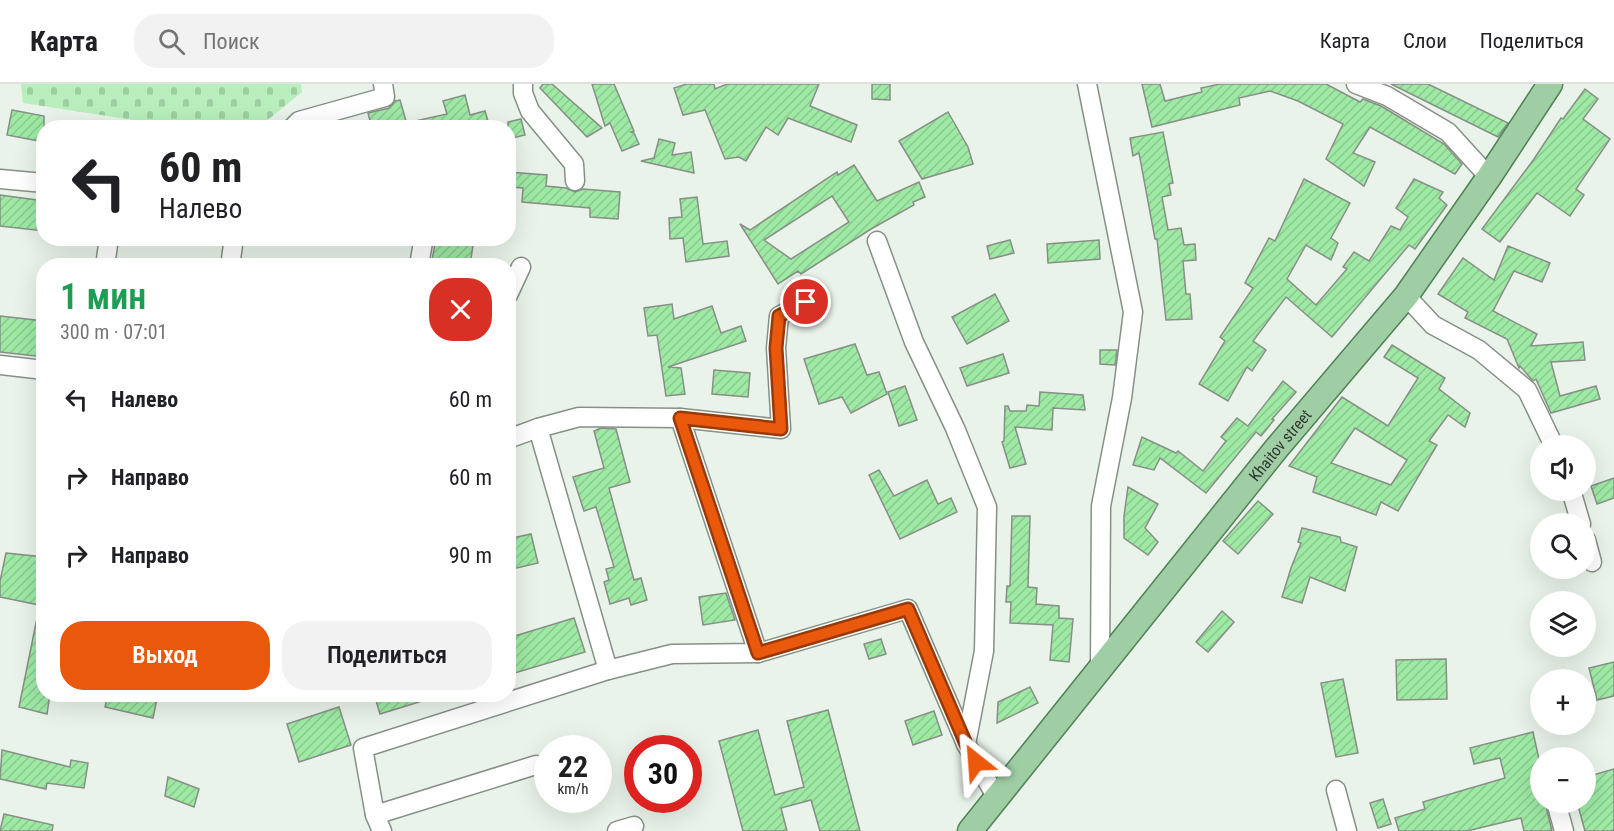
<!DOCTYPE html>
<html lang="ru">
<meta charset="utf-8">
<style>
:root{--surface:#fff;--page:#f2f2f2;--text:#202124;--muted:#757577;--line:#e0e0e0;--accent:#ea580c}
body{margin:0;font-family:"Roboto Condensed",sans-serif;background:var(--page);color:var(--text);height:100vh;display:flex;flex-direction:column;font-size:22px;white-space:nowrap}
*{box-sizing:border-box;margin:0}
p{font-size:20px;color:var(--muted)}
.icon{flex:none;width:33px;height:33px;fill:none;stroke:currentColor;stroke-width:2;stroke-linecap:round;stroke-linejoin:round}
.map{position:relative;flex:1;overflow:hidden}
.drawer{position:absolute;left:36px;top:174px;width:480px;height:444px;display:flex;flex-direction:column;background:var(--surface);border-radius:24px;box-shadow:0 6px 24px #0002}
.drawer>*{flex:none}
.top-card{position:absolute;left:36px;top:36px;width:480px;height:126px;border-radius:24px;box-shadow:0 6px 24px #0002;background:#fff;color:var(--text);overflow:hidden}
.fabs{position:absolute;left:1530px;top:351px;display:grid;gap:12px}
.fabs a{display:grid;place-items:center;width:66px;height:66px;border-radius:50%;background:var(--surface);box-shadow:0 6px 24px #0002;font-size:30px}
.speed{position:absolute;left:534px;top:651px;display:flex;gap:12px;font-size:30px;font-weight:700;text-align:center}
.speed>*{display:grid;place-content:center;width:78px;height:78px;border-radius:50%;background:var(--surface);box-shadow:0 6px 24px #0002;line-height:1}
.speed small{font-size:15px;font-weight:400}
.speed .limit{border:9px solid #d22;background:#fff;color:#111}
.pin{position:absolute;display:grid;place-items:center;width:51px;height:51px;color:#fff;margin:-26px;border:3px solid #fff;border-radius:50%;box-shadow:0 2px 6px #0007}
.me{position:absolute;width:66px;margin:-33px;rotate:332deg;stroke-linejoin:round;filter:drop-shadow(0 0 4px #0008)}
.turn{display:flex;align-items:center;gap:21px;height:126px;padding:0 24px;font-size:27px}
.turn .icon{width:78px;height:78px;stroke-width:2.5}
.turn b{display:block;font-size:42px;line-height:51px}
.round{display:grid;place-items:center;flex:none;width:63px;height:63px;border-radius:24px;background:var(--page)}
.head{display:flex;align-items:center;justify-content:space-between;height:102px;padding:0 24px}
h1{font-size:36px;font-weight:600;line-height:45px;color:#1e9e55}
.primary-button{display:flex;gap:12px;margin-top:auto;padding:12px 24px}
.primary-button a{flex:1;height:69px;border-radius:24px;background:var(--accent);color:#fff;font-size:24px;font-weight:600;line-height:69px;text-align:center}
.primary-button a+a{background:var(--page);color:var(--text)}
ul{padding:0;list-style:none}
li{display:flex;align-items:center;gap:18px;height:78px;padding:0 24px}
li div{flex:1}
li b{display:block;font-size:22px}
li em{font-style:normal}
header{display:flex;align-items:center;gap:36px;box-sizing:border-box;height:84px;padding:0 30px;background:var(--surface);border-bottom:2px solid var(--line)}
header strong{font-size:28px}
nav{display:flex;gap:33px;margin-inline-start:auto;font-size:21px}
.search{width:420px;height:54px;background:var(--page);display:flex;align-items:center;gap:15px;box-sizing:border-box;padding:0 21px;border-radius:24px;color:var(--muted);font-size:22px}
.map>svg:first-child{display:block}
.cemetery{fill:url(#cemetery-stones)}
.building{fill:url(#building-hatch);stroke:#878f87;stroke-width:1.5;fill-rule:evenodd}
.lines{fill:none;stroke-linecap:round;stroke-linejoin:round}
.minor-casing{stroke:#879087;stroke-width:21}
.major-casing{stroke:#4f8255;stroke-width:27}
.minor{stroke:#fff;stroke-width:18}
.major{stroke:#9fcda4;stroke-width:24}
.route-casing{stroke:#983908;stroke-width:15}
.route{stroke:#ea580c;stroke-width:10}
.labels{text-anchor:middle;stroke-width:5;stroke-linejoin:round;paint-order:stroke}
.street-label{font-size:16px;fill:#323633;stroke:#fff}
</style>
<header>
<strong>Карта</strong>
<div class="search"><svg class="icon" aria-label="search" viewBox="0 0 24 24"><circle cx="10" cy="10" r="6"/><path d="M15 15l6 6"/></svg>Поиск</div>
<nav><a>Карта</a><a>Слои</a><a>Поделиться</a></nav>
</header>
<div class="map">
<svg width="1614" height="747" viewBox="0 0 1614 747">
<defs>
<pattern id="cemetery-stones" width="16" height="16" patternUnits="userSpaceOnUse" patternTransform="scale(1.5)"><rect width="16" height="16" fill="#b8efbc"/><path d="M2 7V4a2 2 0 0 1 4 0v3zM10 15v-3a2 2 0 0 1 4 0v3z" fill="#9fcea2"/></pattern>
<pattern id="building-hatch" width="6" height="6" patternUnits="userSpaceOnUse" patternTransform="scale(1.5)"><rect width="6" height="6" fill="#9eeaa5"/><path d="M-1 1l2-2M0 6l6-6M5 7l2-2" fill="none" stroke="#89c98e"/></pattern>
</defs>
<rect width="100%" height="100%" fill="#e9f3e9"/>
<polygon class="cemetery" points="21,0 301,0 302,8 258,44 179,43 23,19"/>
<g class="building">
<polygon points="543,0 552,0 602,44 587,53 540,4"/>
<polygon points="592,0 614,0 634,47 631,48 634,49 639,60 622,67 610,39 605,42"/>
<polygon points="687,0 714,0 715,5 727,0 819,0 810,22 857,41 851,58 788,34 778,51 766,43 746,77 739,73 725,75 705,26 683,31 674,4"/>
<polygon points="872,0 890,0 890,16 872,15"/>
<polygon points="1142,0 1160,0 1165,17 1202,8 1201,4 1220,0 1326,0 1360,18 1363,15 1381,22 1444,60 1462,80 1455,90 1370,43 1353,69 1375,78 1364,102 1326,75 1343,40 1298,17 1270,7 1239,14 1240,21 1152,43"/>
<polygon points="1391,0 1428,0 1508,39 1498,53"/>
<polygon points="1585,5 1598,15 1583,35 1610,55 1576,105 1584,111 1570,132 1537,109 1500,158 1482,145 1534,75 1561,34 1563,35"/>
<polygon points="465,11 470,31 485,27 490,44 415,44 415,37 447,30 443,17"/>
<polygon points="400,16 406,37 372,44 368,29 389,24 395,17"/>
<polygon points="12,26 44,32 44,58 7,51"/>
<polygon points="948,28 968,63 973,80 922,95 899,57"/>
<polygon points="521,35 525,51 508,55 508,38"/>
<polygon points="1163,48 1173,99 1169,100 1171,111 1162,113 1168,146 1181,144 1184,161 1195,160 1196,176 1183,177 1186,210 1190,210 1192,235 1166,236 1157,155 1155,155 1139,69 1133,72 1130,54"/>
<polygon points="659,55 675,59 672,71 691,68 694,89 641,77 654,74"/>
<path d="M 854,81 L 877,117 L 919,98 L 925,113 L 913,118 L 914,121 L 871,145 L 801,190 L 798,187 L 778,200 L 740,140 L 750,146 L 837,88 L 838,91 ZM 832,112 L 849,138 L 791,175 L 764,156 Z"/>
<polygon points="508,88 547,91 546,102 566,104 575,108 583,105 620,108 618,135 590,133 590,124 522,118 523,104 508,103"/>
<polygon points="1304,95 1350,119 1331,154 1338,159 1331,176 1306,161 1287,195 1316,221 1347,185 1343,183 1354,168 1369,177 1391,142 1400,146 1408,133 1396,124 1414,95 1443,108 1439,114 1447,121 1415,165 1409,161 1332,253 1286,213 1253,257 1266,266 1252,287 1247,283 1228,317 1199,300 1225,257 1220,253 1253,204 1245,199 1269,154 1275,157"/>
<polygon points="0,111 44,117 44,147 0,142"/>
<polygon points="697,113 703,160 727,157 729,172 686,178 683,154 670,155 669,134 682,133 680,115"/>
<polygon points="436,154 474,154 470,182 432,176"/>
<polygon points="1010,156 1014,169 990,175 987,162"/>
<polygon points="1099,156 1100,175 1048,179 1047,160"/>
<polygon points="1508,162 1550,179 1542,198 1514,187 1493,227 1537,250 1531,262 1583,258 1585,276 1551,278 1560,312 1596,302 1600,315 1551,329 1536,295 1533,297 1520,282 1519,284 1507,255 1465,234 1468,228 1438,210 1463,174 1494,196"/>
<polygon points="995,210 1009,237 967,260 952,233"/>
<polygon points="672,220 674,235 712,222 721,249 741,242 746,257 668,283 681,284 685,310 666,312 657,251 648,252 644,224"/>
<polygon points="0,232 44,237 44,273 0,268"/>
<polygon points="855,260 867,291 879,288 887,310 851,329 842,313 819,320 804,275"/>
<path d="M 1392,261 L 1445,294 L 1439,305 L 1470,329 L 1465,343 L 1448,331 L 1429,357 L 1437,361 L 1398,427 L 1381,418 L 1376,431 L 1313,408 L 1317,393 L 1289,382 L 1342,313 L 1388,342 L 1418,294 L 1384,273 ZM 1355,344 L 1407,376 L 1391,401 L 1331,379 Z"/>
<polygon points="1100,266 1117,266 1115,281 1100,280"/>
<polygon points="1003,270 1009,289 967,302 960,284"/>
<polygon points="714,286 750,289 748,313 712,310"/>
<polygon points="1283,297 1296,308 1272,335 1274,336 1261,352 1256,348 1206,409 1160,374 1154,386 1133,381 1142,353 1176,369 1178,367 1203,387 1226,357 1221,353 1237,334 1248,342"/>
<polygon points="905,302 917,336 899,342 888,308"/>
<polygon points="1040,308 1083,311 1085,326 1053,324 1052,346 1015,343 1026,380 1010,384 1002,358 1004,357 1005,322 1008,322 1010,327 1026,327 1027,321 1039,322"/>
<polygon points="601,344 616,345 630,398 609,404 634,496 641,494 647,516 631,521 629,514 610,520 604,498 609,496 606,485 614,483 596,423 584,427 573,393 604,384 594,347"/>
<polygon points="879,386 894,412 927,396 938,420 951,414 957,428 900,455 869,391"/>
<polygon points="1614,394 1614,414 1597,420 1591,402"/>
<polygon points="1128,403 1158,420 1145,444 1158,458 1148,471 1124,454 1124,432"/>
<polygon points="1258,417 1273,430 1238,470 1223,457"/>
<polygon points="1012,432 1030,432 1028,503 1037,504 1036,520 1059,522 1059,534 1073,535 1069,578 1050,576 1053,541 1010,539 1011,518 1006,518 1007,502 1010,502"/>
<polygon points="1302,444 1340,453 1341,458 1357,463 1345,507 1310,493 1302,519 1282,513 1291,484 1301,459 1298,458"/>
<polygon points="531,450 538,479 508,486 508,455"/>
<polygon points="6,469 44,473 44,522 0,513 0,497"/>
<polygon points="726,509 735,536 703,541 699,513"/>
<polygon points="1222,527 1234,538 1208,568 1196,558"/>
<polygon points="37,534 44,535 44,610 50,610 47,630 19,623"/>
<polygon points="574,534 585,568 508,591 508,554"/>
<polygon points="881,555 886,570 869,575 864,560"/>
<polygon points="1446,575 1447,615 1397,616 1396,576"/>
<polygon points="1614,578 1614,612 1597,616 1589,584"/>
<polygon points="1343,595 1358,669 1336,673 1321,599"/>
<polygon points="1030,603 1038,619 997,639 998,618"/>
<polygon points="108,610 158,610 153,634 105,623"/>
<polygon points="374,610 431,610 432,614 380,630"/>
<polygon points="339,623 351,661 299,678 287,640"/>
<polygon points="828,626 860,747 820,747 811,716 781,724 787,747 743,747 719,657 758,646 775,711 804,703 787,637"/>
<polygon points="934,627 942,651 913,661 905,637"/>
<polygon points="1533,648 1540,680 1540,718 1545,718 1552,747 1524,747 1521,734 1467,747 1399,747 1395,734 1425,725 1423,718 1505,694 1500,674 1474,680 1470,664"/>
<polygon points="2,666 70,683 71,676 88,679 84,704 47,699 46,705 0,695"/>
<polygon points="1614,685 1614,747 1585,747 1577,718 1586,718 1586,693"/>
<polygon points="168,693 199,705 194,723 165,712"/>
<polygon points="1383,715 1391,740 1378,744 1370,719"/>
<polygon points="4,730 53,741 52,747 0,747"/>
</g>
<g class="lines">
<defs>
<g id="minor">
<polyline points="523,0 523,9 530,27 574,80 575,97"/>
<polyline points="1087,0 1133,228 1122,314 1101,422 1100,583"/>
<polyline points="1356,0 1387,12 1448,48 1489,93"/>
<polyline points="292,44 299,37 385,13 383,0"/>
<polyline points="0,95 44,99"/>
<polyline points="877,157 914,258 955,344 987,423 984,567 966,660"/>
<polyline points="105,182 109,154"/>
<polyline points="230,182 234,154"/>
<polyline points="419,182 423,158"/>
<polyline points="508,211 521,183"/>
<polyline points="1406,212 1433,241 1479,266 1527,306 1554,362"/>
<polyline points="0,281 44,286"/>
<polyline points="680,334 781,345 776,264 779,232 806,218"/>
<polyline points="538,344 608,586 672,570 758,569 908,525 966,660 997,714"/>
<polyline points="508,355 538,344 579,333 680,334 758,569"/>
<polyline points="1571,406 1581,440"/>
<polyline points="1586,456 1592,478"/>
<polyline points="1336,706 1347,747"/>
<polyline points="1556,718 1564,747"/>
<polyline points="375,731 363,664 608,586"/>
<polyline points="382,747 375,731 536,681"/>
<polyline points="617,747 634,742"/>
</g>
<g id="major">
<path id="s1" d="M 970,747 L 1276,365 L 1406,212 L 1489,93 L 1550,0"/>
</g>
</defs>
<use href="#minor" class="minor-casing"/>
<use href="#major" class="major-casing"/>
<use href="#minor" class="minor"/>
<use href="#major" class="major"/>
</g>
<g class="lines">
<defs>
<polyline id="route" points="806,218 779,232 776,264 781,345 680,334 758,569 908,525 966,660 976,678"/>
</defs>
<use href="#route" class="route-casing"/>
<use href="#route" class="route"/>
</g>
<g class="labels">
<g class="street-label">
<text dy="6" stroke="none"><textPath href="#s1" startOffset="495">Khaitov street</textPath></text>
</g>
</g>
</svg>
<div class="fabs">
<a><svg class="icon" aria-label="sound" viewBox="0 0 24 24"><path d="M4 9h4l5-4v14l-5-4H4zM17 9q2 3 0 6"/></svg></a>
<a><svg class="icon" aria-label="search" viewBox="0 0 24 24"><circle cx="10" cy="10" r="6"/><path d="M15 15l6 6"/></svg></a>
<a><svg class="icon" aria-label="layers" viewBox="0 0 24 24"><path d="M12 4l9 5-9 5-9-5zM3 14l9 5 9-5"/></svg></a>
<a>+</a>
<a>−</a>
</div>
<div class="speed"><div>22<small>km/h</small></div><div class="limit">30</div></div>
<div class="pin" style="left:806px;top:218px;background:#d93025"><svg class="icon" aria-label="arrive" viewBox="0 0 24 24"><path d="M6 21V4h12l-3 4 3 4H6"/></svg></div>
<svg class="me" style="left:976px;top:678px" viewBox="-20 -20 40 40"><path d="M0-17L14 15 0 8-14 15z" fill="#ea580c" stroke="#fff" stroke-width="4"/></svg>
<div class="top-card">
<div class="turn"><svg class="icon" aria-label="left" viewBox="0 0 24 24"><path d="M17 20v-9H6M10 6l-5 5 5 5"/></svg><div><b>60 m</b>Налево</div></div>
</div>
<section class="drawer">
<div class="head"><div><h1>1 мин</h1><p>300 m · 07:01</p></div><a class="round" style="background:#d93025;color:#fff"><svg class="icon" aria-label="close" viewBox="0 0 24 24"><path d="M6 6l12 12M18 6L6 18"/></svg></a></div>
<ul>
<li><svg class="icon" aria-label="left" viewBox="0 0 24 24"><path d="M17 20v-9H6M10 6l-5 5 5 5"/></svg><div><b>Налево</b></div><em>60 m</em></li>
<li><svg class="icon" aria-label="right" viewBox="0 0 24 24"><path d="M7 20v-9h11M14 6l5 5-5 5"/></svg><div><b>Направо</b></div><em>60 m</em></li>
<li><svg class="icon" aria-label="right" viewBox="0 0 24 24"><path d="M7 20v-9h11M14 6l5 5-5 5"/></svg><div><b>Направо</b></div><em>90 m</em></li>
</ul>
<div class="primary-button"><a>Выход</a><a>Поделиться</a></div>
</section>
</div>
